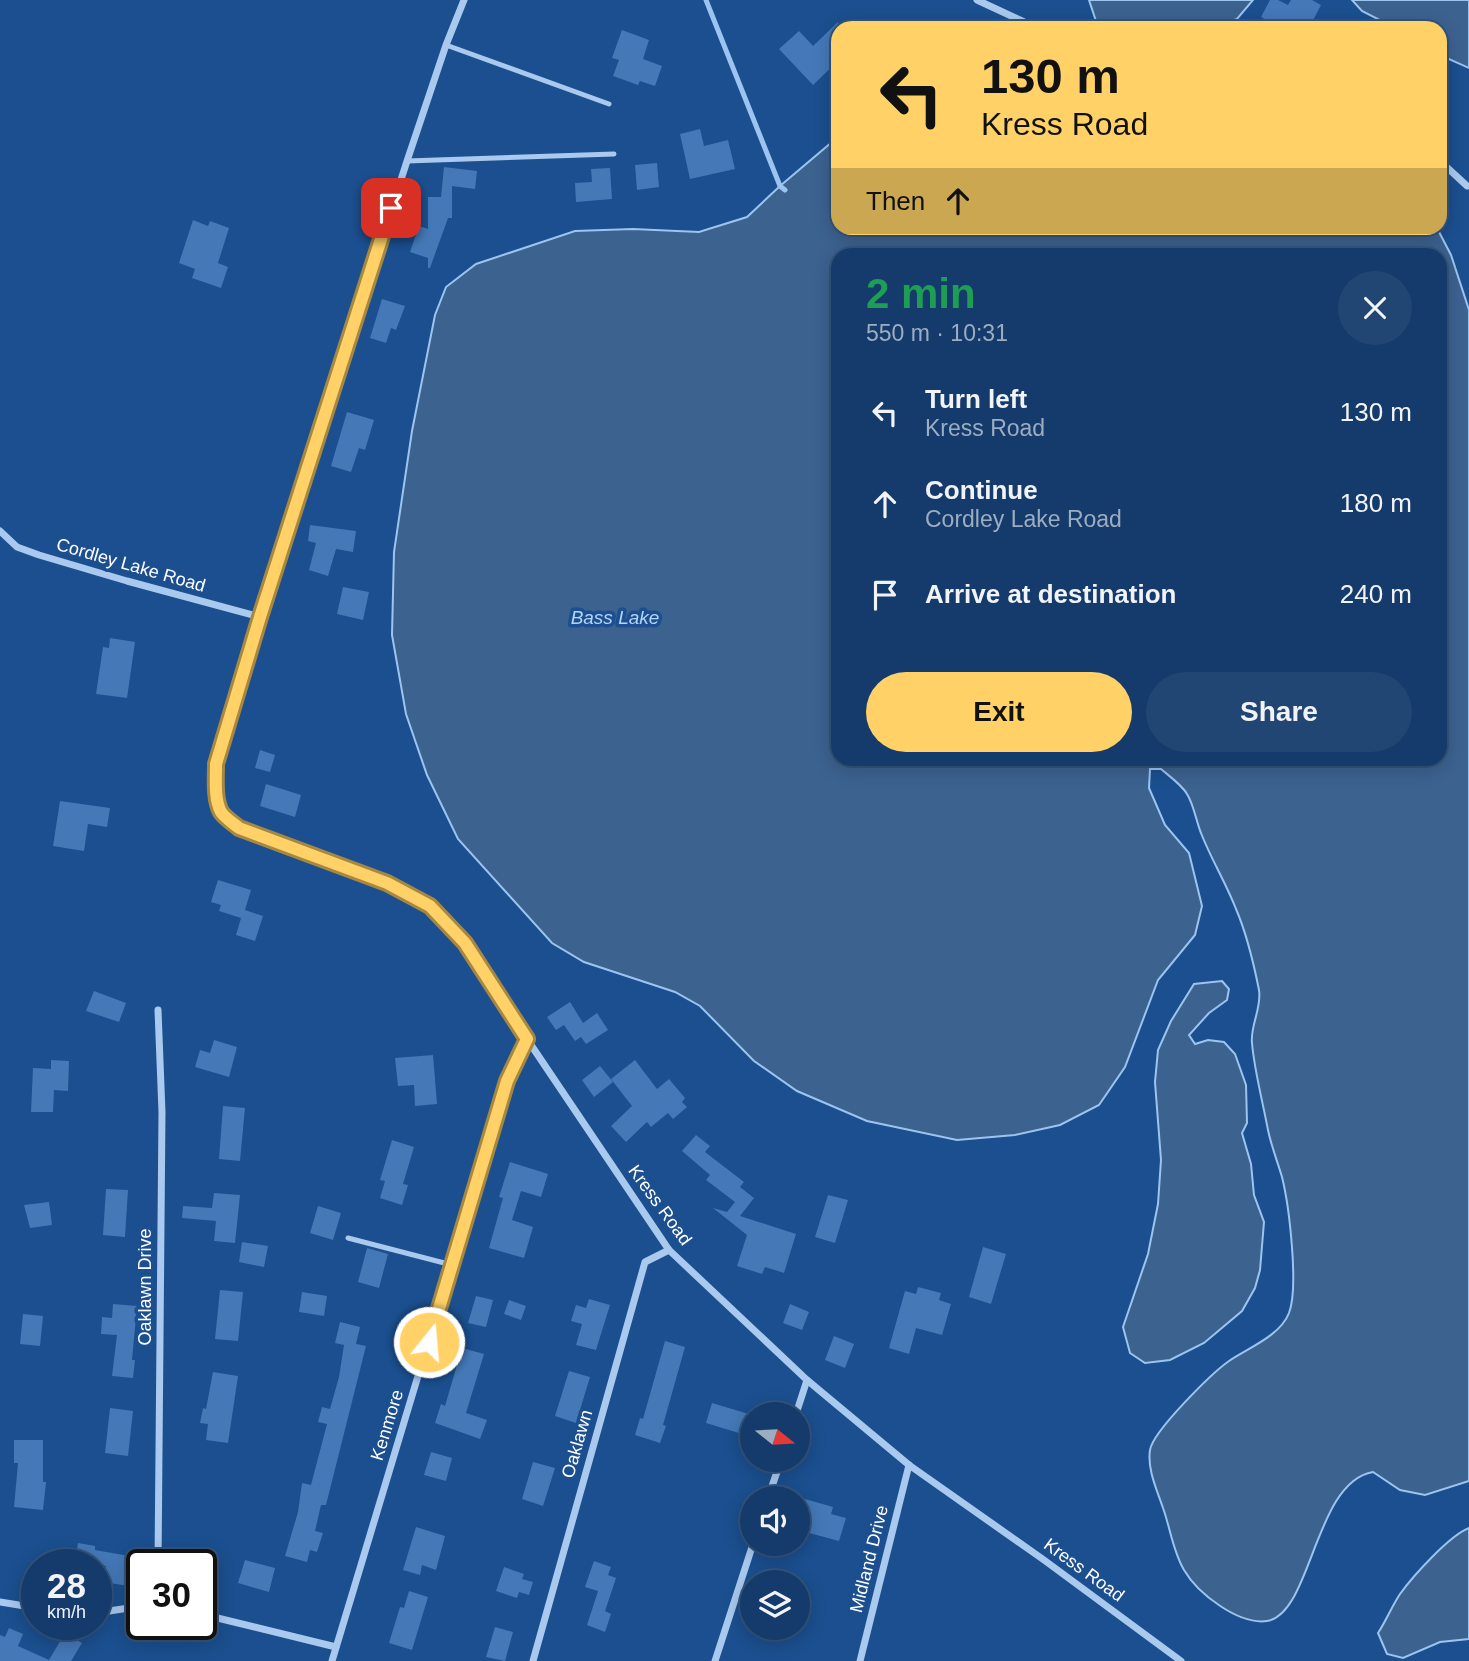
<!DOCTYPE html>
<meta charset="utf-8">
<style>
:root{--surface:#143b6b;--page:#214673;--text:#f1f3f6;--muted:#9dadc1;--line:#33557e;--accent:#ffd166}
body{margin:0;font-family:Arial,sans-serif;background:var(--page);color:var(--text);height:100vh;display:flex;flex-direction:column;font-size:26px;white-space:nowrap}
*{box-sizing:border-box;margin:0}
p{font-size:23px;color:var(--muted)}
.icon{flex:none;width:38px;height:38px;fill:none;stroke:currentColor;stroke-width:2;stroke-linecap:round;stroke-linejoin:round}
.map{position:relative;flex:1;overflow:hidden}
.side{position:absolute;left:831px;top:248px;width:616px;height:518px;display:flex;flex-direction:column;background:var(--surface);border-radius:21px;box-shadow:0 4px 18px #0003,0 0 0 2px var(--line)}
.side>*{flex:none}
.banner{position:absolute;left:831px;top:21px;width:616px;height:214px;border-radius:21px;box-shadow:0 4px 18px #0003,0 0 0 2px var(--line);background:#ffd166;color:#111;overflow:hidden}
.needle{width:46px;rotate:108deg}
.buttons{position:absolute;left:740px;top:1402px;display:grid;gap:14px}
.buttons a{display:grid;place-items:center;width:70px;height:70px;border-radius:50%;background:var(--surface);box-shadow:0 4px 18px #0003,0 0 0 2px var(--line);font-size:35px}
.speed{position:absolute;left:21px;top:1549px;display:flex;gap:14px;font-size:35px;font-weight:700;text-align:center}
.speed>*{display:grid;place-content:center;width:91px;height:91px;border-radius:50%;background:var(--surface);box-shadow:0 4px 18px #0003,0 0 0 2px var(--line);line-height:1}
.speed small{font-size:18px;font-weight:400}
.speed .limit{border:4px solid #111;border-radius:10px;background:#fff;color:#111}
.pin{position:absolute;display:grid;place-items:center;width:60px;height:60px;color:#fff;margin:-30px;border-radius:14px;box-shadow:0 4px 10px #0006}
.me{position:absolute;width:77px;margin:-38px;rotate:17deg;stroke-linejoin:round;filter:drop-shadow(0 0 5px #0008)}
.turn{display:flex;align-items:center;gap:24px;height:147px;padding:0 35px;font-size:32px}
.turn .icon{width:91px;height:91px;stroke-width:2.5}
.turn b{display:block;font-size:49px;line-height:60px}
.then{display:flex;align-items:center;height:66px;padding:0 35px;background:#0003;gap:14px;font-size:26px}
.round{display:grid;place-items:center;flex:none;width:74px;height:74px;border-radius:37px;background:var(--page)}
.head{display:flex;align-items:center;justify-content:space-between;height:119px;padding:0 35px}
h1{font-size:42px;font-weight:700;line-height:52px;color:#1e9e55}
.action{display:flex;gap:14px;margin-top:auto;padding:14px 35px}
.action a{flex:1;height:80px;border-radius:42px;background:var(--accent);color:#111;font-size:28px;font-weight:700;line-height:80px;text-align:center}
.action a+a{background:var(--page);color:var(--text)}
ul{padding:0;list-style:none}
li{display:flex;align-items:center;gap:21px;height:91px;padding:0 35px}
li div{flex:1}
li b{display:block;font-size:26px}
li em{font-style:normal}
.map>svg:first-child{display:block}
.water{fill:#3c6290;stroke:#9cc4f0;stroke-width:2;fill-rule:evenodd}
.lines{fill:none;stroke-linecap:round;stroke-linejoin:round}
.stream{stroke:#9cc4f0;stroke-width:5}
.building{fill:#4478b7}
.service{stroke:#a9c9ee;stroke-width:5}
.minor{stroke:#a9c9ee;stroke-width:7}
.route-casing{stroke:#a68842;stroke-width:18}
.route{stroke:#ffd166;stroke-width:12}
.labels{text-anchor:middle;stroke-width:7;stroke-linejoin:round;paint-order:stroke}
.street-label{font-size:18px;fill:#fff;stroke:#1b4f8f}
.water-label{font-size:19px;font-style:italic;fill:#b5d3f5;stroke:#1b4f8f}
</style>
<div class="map">
<svg width="1469" height="1661" viewBox="0 0 1469 1661">
<rect width="100%" height="100%" fill="#1b4f8f"/>
<g class="water">
<polygon points="1089,0 1253,0 1237,19 1213,28 1101,28 1097,24"/>
<polygon points="1352,0 1469,0 1469,68 1440,55 1440,28 1395,28 1362,11"/>
<path d="M 838,137 L 838,228 L 1437,228 L 1451,255 L 1469,310 L 1469,1481 L 1425,1495 L 1400,1490 L 1373,1472 C 1314,1482 1312,1614 1267,1621 C 1239,1625 1198,1594 1184,1570 C 1173,1552 1170,1527 1163,1508 C 1157,1490 1147,1469 1150,1450 C 1153,1431 1212,1373 1229,1361 C 1248,1348 1280,1336 1289,1313 C 1299,1287 1289,1205 1282,1177 C 1277,1160 1270,1143 1267,1125 C 1262,1099 1254,1068 1252,1043 C 1250,1026 1262,1008 1259,990 C 1254,965 1246,932 1236,909 C 1226,883 1211,859 1201,833 C 1196,821 1194,805 1187,794 C 1182,785 1169,776 1161,769 L 1150,769 L 1149,788 L 1165,825 L 1189,853 L 1202,906 L 1195,935 L 1158,980 L 1125,1067 L 1099,1105 L 1060,1125 L 1015,1135 L 957,1140 L 867,1121 L 797,1091 L 754,1061 L 700,1006 L 675,992 L 584,962 L 552,943 L 458,839 L 427,775 L 406,714 L 392,635 L 394,552 L 412,431 L 435,315 L 446,287 L 476,264 L 575,231 L 633,229 L 699,232 L 747,217 L 780,186 ZM 838,256 L 1440,256 L 1440,760 L 838,760 Z"/>
<polygon points="1222,981 1229,989 1227,1000 1209,1013 1189,1035 1195,1044 1208,1040 1224,1042 1235,1054 1246,1085 1247,1123 1242,1133 1251,1164 1254,1195 1264,1222 1260,1270 1255,1288 1242,1311 1204,1343 1170,1360 1145,1363 1130,1353 1123,1327 1148,1254 1158,1204 1161,1160 1155,1082 1158,1050 1171,1021 1194,984"/>
<path d="M 1469,1528 L 1469,1639 L 1440,1642 L 1403,1658 L 1387,1654 L 1378,1633 C 1386,1621 1392,1606 1400,1594 C 1413,1576 1449,1536 1469,1528 Z"/>
</g>
<g class="lines">
<polyline class="stream" points="706,0 780,186 785,190"/>
</g>
<g class="building">
<polygon points="1270,0 1278,0 1288,5 1291,0 1312,0 1321,5 1309,28 1300,28 1283,19 1278,27 1261,17"/>
<polygon points="838,22 838,61 813,85 779,49 799,31 813,46"/>
<polygon points="622,30 649,40 643,59 662,66 655,86 640,81 638,85 613,76 619,60 612,58"/>
<polygon points="700,129 704,146 728,140 735,169 690,179 680,134"/>
<polygon points="657,163 659,187 637,190 635,165"/>
<polygon points="444,167 477,171 475,189 452,186 452,218 448,218 430,268 428,268 428,258 410,252 419,226 428,229 428,197 441,197"/>
<polygon points="610,168 612,199 576,202 575,183 592,182 591,169"/>
<polygon points="193,220 208,226 210,221 229,228 218,263 228,267 221,288 192,278 195,269 179,263"/>
<polygon points="382,299 405,306 396,330 391,328 386,343 370,338"/>
<polygon points="347,412 374,420 365,450 359,448 351,472 331,466"/>
<polygon points="310,525 356,531 353,552 336,549 328,576 309,570 316,543 308,541"/>
<polygon points="343,587 369,592 363,620 337,614"/>
<polygon points="110,638 135,642 127,698 96,694 103,647 109,648"/>
<polygon points="260,750 275,755 270,772 255,768"/>
<polygon points="266,784 301,795 295,817 260,806"/>
<polygon points="60,801 110,808 107,827 88,824 84,851 53,846"/>
<polygon points="218,880 251,890 245,910 263,916 255,941 236,935 241,918 219,911 221,905 211,902"/>
<polygon points="94,991 126,1003 119,1022 86,1011"/>
<polygon points="570,1002 583,1023 597,1013 608,1030 586,1044 581,1037 575,1041 564,1025 556,1030 547,1017"/>
<polygon points="214,1040 237,1047 229,1077 195,1067 200,1050 210,1053"/>
<polygon points="433,1055 437,1104 415,1106 414,1085 398,1086 395,1058"/>
<polygon points="51,1060 69,1061 68,1091 54,1090 53,1112 31,1112 33,1068 51,1069"/>
<polygon points="635,1060 657,1089 669,1079 685,1098 682,1102 687,1107 673,1119 668,1113 651,1127 647,1122 626,1142 611,1126 632,1106 611,1079"/>
<polygon points="600,1066 613,1082 594,1097 582,1080"/>
<polygon points="223,1106 245,1108 240,1161 219,1159"/>
<polygon points="696,1135 710,1146 705,1152 744,1182 740,1187 754,1198 740,1216 796,1234 784,1273 765,1267 762,1274 737,1266 747,1235 713,1208 727,1212 735,1202 706,1180 710,1175 682,1151"/>
<polygon points="392,1140 414,1147 403,1184 408,1185 402,1205 380,1198 385,1181 380,1180"/>
<polygon points="510,1162 548,1174 541,1197 521,1191 512,1220 533,1227 524,1258 489,1248 503,1198 499,1197"/>
<polygon points="106,1189 128,1190 125,1237 103,1235"/>
<polygon points="214,1193 240,1195 235,1243 214,1241 216,1221 182,1218 183,1206 212,1208"/>
<polygon points="828,1195 848,1200 835,1243 815,1237"/>
<polygon points="49,1202 52,1225 30,1228 24,1205"/>
<polygon points="318,1206 341,1213 333,1240 310,1233"/>
<polygon points="242,1242 268,1246 264,1267 239,1262"/>
<polygon points="983,1247 1006,1254 991,1304 969,1297"/>
<polygon points="367,1248 388,1254 379,1288 358,1282"/>
<polygon points="918,1287 941,1293 939,1300 951,1304 942,1335 916,1328 909,1354 889,1348 905,1291 916,1294"/>
<polygon points="220,1290 243,1292 238,1341 215,1339"/>
<polygon points="302,1292 327,1296 324,1316 299,1312"/>
<polygon points="476,1296 493,1300 486,1327 468,1323"/>
<polygon points="589,1299 610,1305 596,1350 576,1345 582,1324 571,1321 576,1305 586,1308"/>
<polygon points="509,1300 526,1306 521,1320 504,1314"/>
<polygon points="113,1304 137,1306 132,1360 135,1360 133,1378 112,1376 117,1335 101,1334 102,1317 112,1318"/>
<polygon points="790,1304 809,1312 802,1330 783,1323"/>
<polygon points="23,1314 43,1316 40,1346 20,1344"/>
<polygon points="340,1322 360,1327 356,1344 366,1346 326,1505 321,1505 315,1531 323,1533 317,1552 310,1550 307,1562 285,1556 298,1512 302,1483 311,1485 327,1424 318,1422 322,1407 330,1409 339,1377 344,1345 335,1343"/>
<polygon points="834,1336 854,1344 845,1368 825,1360"/>
<polygon points="665,1341 685,1347 663,1425 666,1426 660,1443 635,1435 640,1418 643,1419"/>
<polygon points="462,1348 484,1354 466,1413 487,1420 480,1439 435,1423 441,1404 445,1406"/>
<polygon points="569,1371 590,1377 576,1423 555,1416"/>
<polygon points="213,1372 238,1376 228,1443 206,1440 208,1424 200,1423 203,1408 206,1409"/>
<polygon points="712,1403 752,1415 752,1437 706,1423"/>
<polygon points="110,1408 133,1411 128,1456 105,1453"/>
<polygon points="14,1440 43,1440 43,1482 46,1482 43,1510 14,1507 18,1463 14,1463"/>
<polygon points="431,1452 452,1458 446,1481 424,1475"/>
<polygon points="533,1462 555,1468 543,1506 522,1499"/>
<polygon points="798,1497 833,1507 831,1514 846,1518 839,1541 798,1530"/>
<polygon points="416,1527 445,1536 436,1570 422,1565 420,1575 403,1570"/>
<polygon points="78,1543 95,1546 95,1550 135,1557 129,1586 103,1582 106,1566 75,1561"/>
<polygon points="245,1560 275,1568 269,1592 238,1583"/>
<polygon points="594,1561 611,1567 608,1575 616,1578 605,1611 611,1614 605,1632 587,1625 598,1591 585,1587"/>
<polygon points="504,1567 524,1574 522,1579 533,1582 529,1595 519,1592 517,1598 496,1591"/>
<polygon points="409,1591 428,1597 412,1650 389,1643 400,1607 404,1608"/>
<polygon points="495,1627 513,1632 505,1661 486,1657"/>
<polygon points="9,1628 23,1634 18,1646 49,1660 65,1633 82,1643 71,1661 0,1661 0,1635 5,1637"/>
</g>
<g class="lines">
<g class="service">
<polyline points="446,45 609,104"/>
<polyline points="407,161 614,154"/>
<polyline points="348,1238 452,1265"/>
</g>
<g class="minor">
<polyline points="464,0 446,45 407,161 260,617 216,764 217,798 222,812 239,828 387,883 430,906 465,943 527,1039 669,1250 807,1380 909,1465 1044,1560 1181,1661"/>
<polyline points="977,0 1037,28"/>
<polyline points="1440,161 1467,186"/>
<polyline points="0,531 17,547 39,555 127,581 260,617"/>
<polyline points="796,1414 807,1380"/>
<polyline points="768,1498 781,1460"/>
<polyline points="158,1564 162,1112 158,1010"/>
<polyline points="0,1602 37,1608"/>
<polyline points="96,1613 142,1606"/>
<polyline points="201,1614 336,1647"/>
<polyline points="332,1661 507,1081 527,1039"/>
<polyline points="533,1661 645,1262 669,1250"/>
<polyline points="715,1661 753,1544"/>
<polyline points="860,1661 909,1465"/>
</g>
</g>
<g class="lines">
<defs>
<path id="route" d="M 391,208 L 260,617 L 216,764 C 216,779 214,799 221,812 C 225,818 233,823 239,828 L 387,883 L 430,906 L 465,943 L 527,1039 L 507,1081 L 429,1342"/>
</defs>
<use href="#route" class="route-casing"/>
<use href="#route" class="route"/>
</g>
<g class="labels">
<g class="street-label">
<text transform="translate(131 565) rotate(16)" y="6">Cordley Lake Road</text>
<text transform="translate(660 1205) rotate(54)" y="6">Kress Road</text>
<text transform="translate(145 1287) rotate(-90)" y="6">Oaklawn Drive</text>
<text transform="translate(387 1425) rotate(-73)" y="6">Kenmore</text>
<text transform="translate(577 1444) rotate(-74)" y="6">Oaklawn</text>
<text transform="translate(869 1559) rotate(-76)" y="6">Midland Drive</text>
<text transform="translate(1084 1570) rotate(36)" y="6">Kress Road</text>
</g>
<g class="water-label">
<text x="615" y="624">Bass Lake</text>
</g>
</g>
</svg>
<div class="buttons">
<a><svg class="needle" viewBox="-14 -14 28 28"><path d="M0-13l5 13h-10z" fill="#e53935"/><path d="M0 13l5-13h-10z" fill="#9dadc1"/></svg></a>
<a><svg class="icon" aria-label="sound" viewBox="0 0 24 24"><path d="M4 9h4l5-4v14l-5-4H4zM17 9q2 3 0 6"/></svg></a>
<a><svg class="icon" aria-label="layers" viewBox="0 0 24 24"><path d="M12 4l9 5-9 5-9-5zM3 14l9 5 9-5"/></svg></a>
</div>
<div class="speed"><div>28<small>km/h</small></div><div class="limit">30</div></div>
<div class="pin" style="left:391px;top:208px;background:#d93025"><svg class="icon" aria-label="arrive" viewBox="0 0 24 24"><path d="M6 21V4h12l-3 4 3 4H6"/></svg></div>
<svg class="me" style="left:429px;top:1342px" viewBox="-20 -20 40 40"><circle r="17" fill="#ffd166" stroke="#fff" stroke-width="3"/><path d="M0-11L8 9 0 5-8 9z" fill="#fff"/></svg>
<div class="banner">
<div class="turn"><svg class="icon" aria-label="left" viewBox="0 0 24 24"><path d="M17 20v-9H6M10 6l-5 5 5 5"/></svg><div><b>130 m</b>Kress Road</div></div>
<div class="then">Then<svg class="icon" aria-label="ahead" viewBox="0 0 24 24"><path d="M12 20V5M6 11l6-6 6 6"/></svg></div>
</div>
<section class="side">
<div class="head"><div><h1>2 min</h1><p>550 m · 10:31</p></div><a class="round"><svg class="icon" aria-label="close" viewBox="0 0 24 24"><path d="M6 6l12 12M18 6L6 18"/></svg></a></div>
<ul>
<li><svg class="icon" aria-label="left" viewBox="0 0 24 24"><path d="M17 20v-9H6M10 6l-5 5 5 5"/></svg><div><b>Turn left</b><p>Kress Road</p></div><em>130 m</em></li>
<li><svg class="icon" aria-label="ahead" viewBox="0 0 24 24"><path d="M12 20V5M6 11l6-6 6 6"/></svg><div><b>Continue</b><p>Cordley Lake Road</p></div><em>180 m</em></li>
<li><svg class="icon" aria-label="arrive" viewBox="0 0 24 24"><path d="M6 21V4h12l-3 4 3 4H6"/></svg><div><b>Arrive at destination</b></div><em>240 m</em></li>
</ul>
<div class="action"><a>Exit</a><a>Share</a></div>
</section>
</div>
